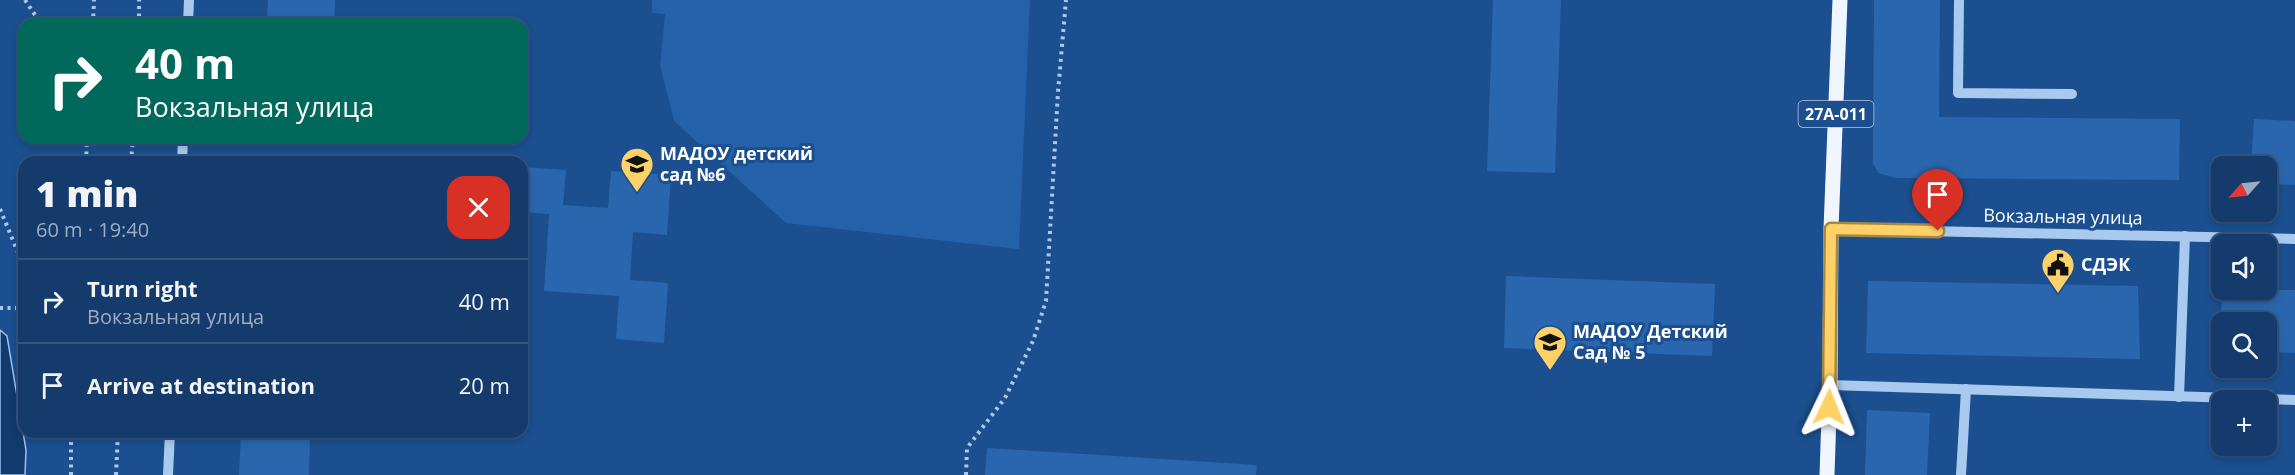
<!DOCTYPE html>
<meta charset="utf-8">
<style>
:root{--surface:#143b6b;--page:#214673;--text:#f1f3f6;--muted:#9dadc1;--line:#33557e}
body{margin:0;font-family:"Open Sans",sans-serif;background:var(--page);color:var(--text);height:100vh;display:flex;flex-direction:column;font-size:22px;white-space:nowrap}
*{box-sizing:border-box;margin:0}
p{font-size:20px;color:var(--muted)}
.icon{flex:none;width:33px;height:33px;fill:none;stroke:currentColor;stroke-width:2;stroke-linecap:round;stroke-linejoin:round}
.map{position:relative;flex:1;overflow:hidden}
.drawer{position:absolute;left:18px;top:156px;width:510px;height:282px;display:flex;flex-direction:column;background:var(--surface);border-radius:18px;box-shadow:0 3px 9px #0003,0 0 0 2px var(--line)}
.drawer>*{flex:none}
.top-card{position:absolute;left:18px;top:18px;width:510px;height:126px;border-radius:18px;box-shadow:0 3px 9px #0003,0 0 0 2px var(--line);background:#00695c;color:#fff;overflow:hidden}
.needle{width:39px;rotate:243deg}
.tools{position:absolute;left:2211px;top:156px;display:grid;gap:12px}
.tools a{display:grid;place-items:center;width:66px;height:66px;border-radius:12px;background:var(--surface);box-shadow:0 3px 9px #0003,0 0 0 2px var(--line);font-size:30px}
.pin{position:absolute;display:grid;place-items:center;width:51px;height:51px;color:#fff;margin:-62px -26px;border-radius:50% 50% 50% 0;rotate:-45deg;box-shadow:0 0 6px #0007}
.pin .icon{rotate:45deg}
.me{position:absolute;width:66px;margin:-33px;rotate:2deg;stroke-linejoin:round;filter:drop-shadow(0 0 4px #0008)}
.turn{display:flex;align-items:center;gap:21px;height:126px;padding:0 18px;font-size:27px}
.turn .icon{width:78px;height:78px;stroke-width:2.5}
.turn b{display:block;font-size:42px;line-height:51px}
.round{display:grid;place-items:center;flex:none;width:63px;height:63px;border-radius:18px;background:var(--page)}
.head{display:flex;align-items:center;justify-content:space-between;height:102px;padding:0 18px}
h1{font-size:36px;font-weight:800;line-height:45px}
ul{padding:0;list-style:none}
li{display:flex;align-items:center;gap:18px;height:84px;padding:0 18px;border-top:2px solid var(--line)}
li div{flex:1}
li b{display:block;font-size:22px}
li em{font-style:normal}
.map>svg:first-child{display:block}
.green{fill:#2461a8}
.water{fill:#123a6d;stroke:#9cc4f0;stroke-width:1.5}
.building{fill:#2a66ad}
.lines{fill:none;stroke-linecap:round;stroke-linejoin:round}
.path{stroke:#a9c9ee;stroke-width:4;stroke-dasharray:3 4.5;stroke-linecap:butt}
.minor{stroke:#a9c9ee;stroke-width:10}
.major{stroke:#f0f6ff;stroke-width:15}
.route-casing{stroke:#a68842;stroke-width:15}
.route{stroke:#ffd166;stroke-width:10}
.labels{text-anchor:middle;stroke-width:6;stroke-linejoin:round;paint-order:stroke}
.shield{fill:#1b4f8f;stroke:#bbcadd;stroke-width:1.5}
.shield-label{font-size:16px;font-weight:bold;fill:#fff}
.poi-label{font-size:18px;font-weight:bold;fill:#fff;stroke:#1b4f8f;text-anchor:start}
.street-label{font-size:18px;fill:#fff;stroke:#1b4f8f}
</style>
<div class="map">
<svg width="2295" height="475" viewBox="0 0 2295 475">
<rect width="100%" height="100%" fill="#1b4f8f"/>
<polygon class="green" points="652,0 1030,0 1019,249 786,223 674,121 660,66 665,14 652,13"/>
<polygon class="water" points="0,330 7,336 26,450 25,475 0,475"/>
<g class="building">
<polygon points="268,0 335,0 334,24 267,24"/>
<polygon points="1493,0 1561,0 1555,173 1487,171"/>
<polygon points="1874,0 1940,0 1939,117 2180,119 2179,180 1896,178 1878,173 1873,163"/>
<polygon points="2254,119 2295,121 2295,185 2266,184 2266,166 2251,166"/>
<polygon points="522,167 566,170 563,205 608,208 611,171 671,175 667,235 633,232 630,280 668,283 664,343 616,339 619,296 544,291 549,214 522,212"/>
<polygon points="1506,276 1715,284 1712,356 1504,348"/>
<polygon points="1868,281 2138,286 2140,359 1866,353"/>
<polygon points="2222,290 2295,290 2295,353 2266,352 2266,322 2221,322"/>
<polygon points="1867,410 1930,413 1927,475 1865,475"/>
<polygon points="241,435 310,437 309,475 239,475"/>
<polygon points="987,448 1257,465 1256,475 985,475"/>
</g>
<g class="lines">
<g class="path">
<polyline points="25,0 41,24"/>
<polyline points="93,24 94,0"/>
<polyline points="139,24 139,0"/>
<polyline points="86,162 87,138"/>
<polyline points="131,162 133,138"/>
<polyline points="0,209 24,267"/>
<polyline points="0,308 24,308"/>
<polyline points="71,475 71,432"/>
<polyline points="116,475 118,432"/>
<polyline points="966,475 967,448 1005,398 1033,341 1046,301 1058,92 1066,0"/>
</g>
<g class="minor">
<polyline points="1959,0 1958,93 2072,94"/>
<polyline points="188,24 189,0"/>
<polyline points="182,162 183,138"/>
<polyline points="1831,229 2295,239"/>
<polyline points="1830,385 2295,400"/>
<polyline points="2179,397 2185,236"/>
<polyline points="168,475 170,432"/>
<polyline points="1961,475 1966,389"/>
</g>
<polyline class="major" points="1827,475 1830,385 1831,229 1840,0"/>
</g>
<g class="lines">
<defs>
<polyline id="route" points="1829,407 1831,229 1938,231"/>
</defs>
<use href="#route" class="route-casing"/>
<use href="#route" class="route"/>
</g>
<defs>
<symbol id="school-pin" viewBox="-11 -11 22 30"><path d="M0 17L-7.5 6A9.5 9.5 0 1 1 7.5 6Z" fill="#ffd166" stroke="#1b4f8f"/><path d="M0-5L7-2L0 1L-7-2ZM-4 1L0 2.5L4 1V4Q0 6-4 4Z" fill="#111"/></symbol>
<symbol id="civic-pin" viewBox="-11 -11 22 30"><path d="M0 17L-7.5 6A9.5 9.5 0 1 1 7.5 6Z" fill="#ffd166" stroke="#1b4f8f"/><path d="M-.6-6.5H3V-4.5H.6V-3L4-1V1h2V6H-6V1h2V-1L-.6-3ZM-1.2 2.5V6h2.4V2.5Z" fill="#111"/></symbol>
</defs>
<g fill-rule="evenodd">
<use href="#school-pin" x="618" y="145" width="38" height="52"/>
<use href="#civic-pin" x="2039" y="246" width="38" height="52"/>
<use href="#school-pin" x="1531" y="323" width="38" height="52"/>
</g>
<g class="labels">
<rect class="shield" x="1798.5" y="101" width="75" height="26" rx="4.5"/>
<g class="shield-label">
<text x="1836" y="120">27А-011</text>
</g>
<g class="poi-label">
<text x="660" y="160">МАДОУ детский<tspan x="660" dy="21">сад №6</tspan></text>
<text x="2081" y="271">СДЭК</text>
<text x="1573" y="338">МАДОУ Детский<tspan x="1573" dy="21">Сад № 5</tspan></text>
</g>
<g class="street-label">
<text transform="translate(2063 217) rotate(1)" y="6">Вокзальная улица</text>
</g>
</g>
</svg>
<div class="tools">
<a><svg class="needle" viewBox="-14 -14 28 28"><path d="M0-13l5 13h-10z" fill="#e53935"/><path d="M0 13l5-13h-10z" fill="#9dadc1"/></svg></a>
<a><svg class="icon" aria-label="sound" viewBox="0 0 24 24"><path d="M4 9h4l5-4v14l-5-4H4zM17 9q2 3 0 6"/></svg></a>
<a><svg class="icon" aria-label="search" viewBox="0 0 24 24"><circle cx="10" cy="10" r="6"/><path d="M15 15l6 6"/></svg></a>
<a>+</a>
</div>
<div class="pin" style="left:1938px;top:231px;background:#d93025"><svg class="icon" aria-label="arrive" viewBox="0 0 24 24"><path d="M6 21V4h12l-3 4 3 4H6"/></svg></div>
<svg class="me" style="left:1829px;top:407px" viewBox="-20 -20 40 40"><path d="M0-17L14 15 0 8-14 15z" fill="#ffd166" stroke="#fff" stroke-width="4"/></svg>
<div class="top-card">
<div class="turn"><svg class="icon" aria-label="right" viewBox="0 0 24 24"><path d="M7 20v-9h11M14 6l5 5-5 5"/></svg><div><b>40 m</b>Вокзальная улица</div></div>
</div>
<section class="drawer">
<div class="head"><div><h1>1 min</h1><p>60 m · 19:40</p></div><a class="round" style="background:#d93025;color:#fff"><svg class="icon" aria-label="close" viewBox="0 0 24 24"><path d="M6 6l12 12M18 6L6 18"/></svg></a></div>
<ul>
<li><svg class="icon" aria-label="right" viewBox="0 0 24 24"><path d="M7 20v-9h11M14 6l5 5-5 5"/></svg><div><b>Turn right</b><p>Вокзальная улица</p></div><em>40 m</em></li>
<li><svg class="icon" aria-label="arrive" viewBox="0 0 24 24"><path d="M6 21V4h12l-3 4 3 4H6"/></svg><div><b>Arrive at destination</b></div><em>20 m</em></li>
</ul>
</section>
</div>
